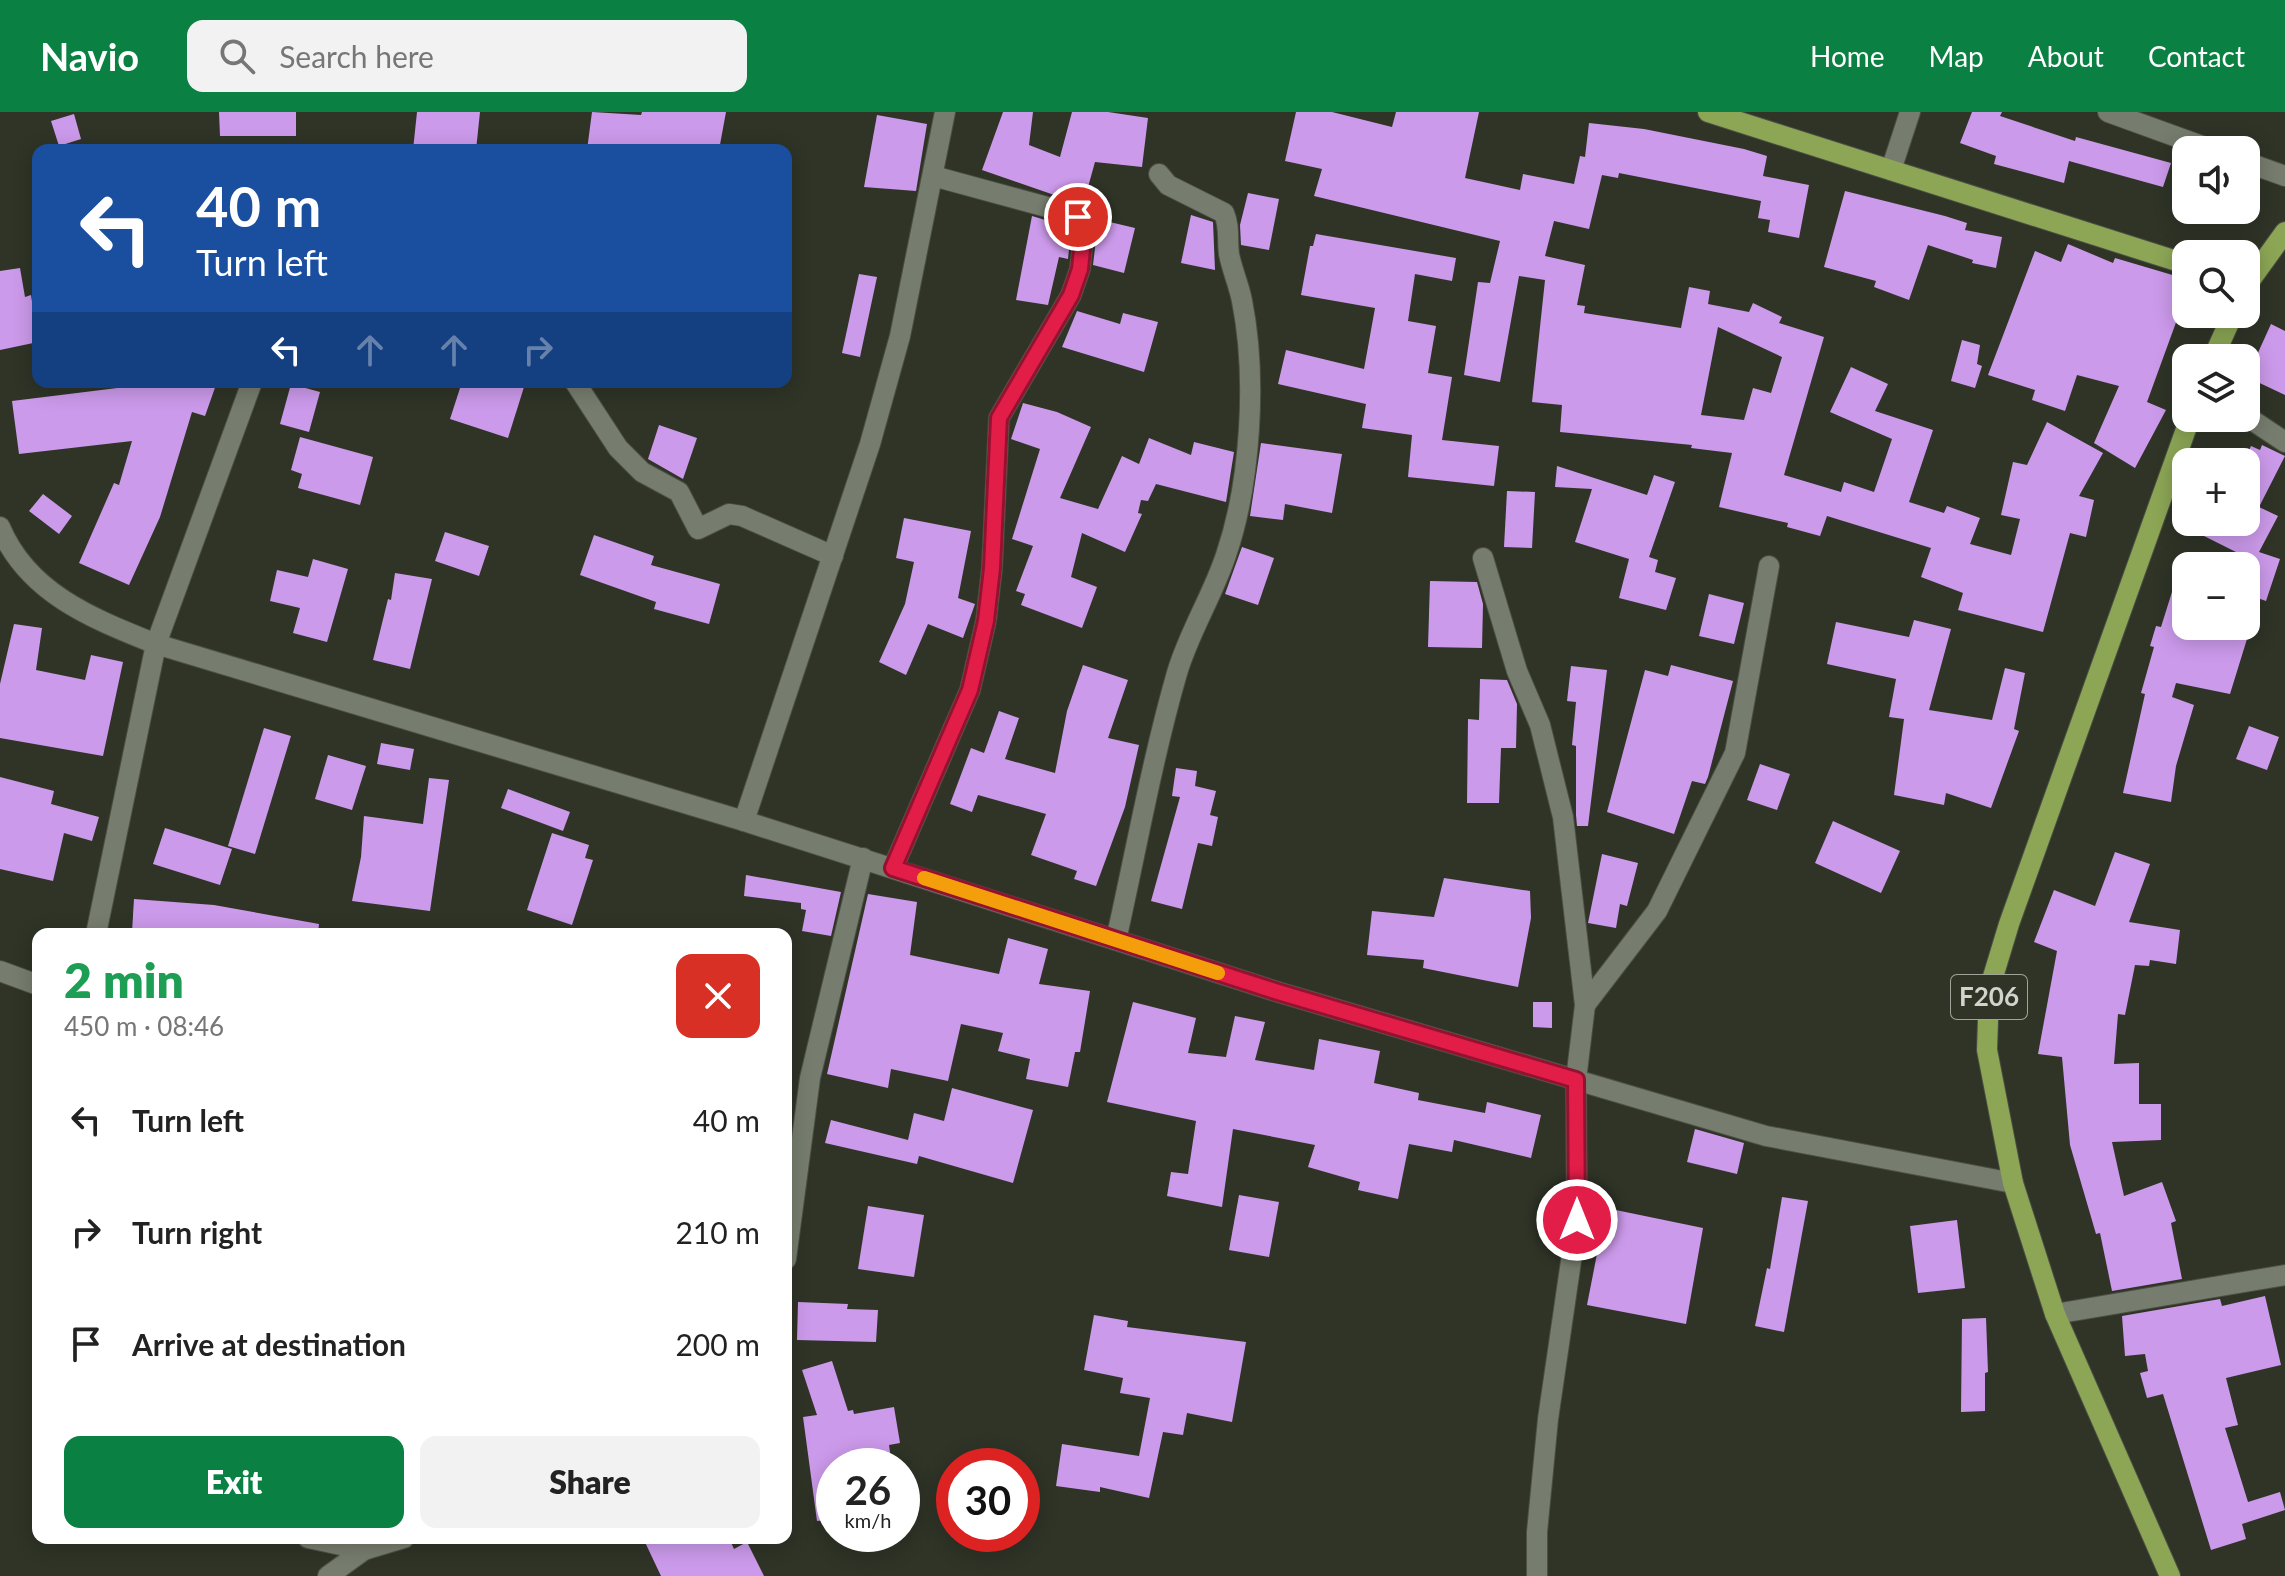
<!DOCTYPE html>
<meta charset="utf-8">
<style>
:root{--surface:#fff;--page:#f2f2f2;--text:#222;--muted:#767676;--accent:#0b8043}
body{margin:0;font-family:Lato,sans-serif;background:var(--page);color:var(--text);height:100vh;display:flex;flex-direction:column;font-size:30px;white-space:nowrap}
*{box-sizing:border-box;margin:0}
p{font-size:26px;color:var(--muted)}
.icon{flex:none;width:44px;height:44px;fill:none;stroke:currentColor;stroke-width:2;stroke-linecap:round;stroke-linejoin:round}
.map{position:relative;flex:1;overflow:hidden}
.sheet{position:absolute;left:32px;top:816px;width:760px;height:616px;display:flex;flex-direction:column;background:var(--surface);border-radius:16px;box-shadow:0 4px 20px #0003}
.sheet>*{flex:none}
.guide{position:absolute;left:32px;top:32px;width:760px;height:244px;border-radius:16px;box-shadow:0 4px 20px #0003;background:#1a4fa0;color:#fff;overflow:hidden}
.tools{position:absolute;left:2172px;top:24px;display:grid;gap:16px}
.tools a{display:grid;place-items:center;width:88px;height:88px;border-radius:16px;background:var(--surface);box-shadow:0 4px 20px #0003;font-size:40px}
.speed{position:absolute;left:816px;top:1336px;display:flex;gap:16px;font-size:40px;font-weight:700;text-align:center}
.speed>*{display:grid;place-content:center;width:104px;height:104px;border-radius:50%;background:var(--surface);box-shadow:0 4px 20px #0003;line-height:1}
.speed small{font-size:20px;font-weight:400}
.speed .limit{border:12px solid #d22;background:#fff;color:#111}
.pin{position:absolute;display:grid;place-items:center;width:68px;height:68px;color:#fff;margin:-34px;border:4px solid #fff;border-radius:50%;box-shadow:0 2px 8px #0007}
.me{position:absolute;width:88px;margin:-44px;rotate:0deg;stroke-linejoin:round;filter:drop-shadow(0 0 6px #0008)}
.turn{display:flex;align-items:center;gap:28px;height:168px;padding:0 32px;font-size:36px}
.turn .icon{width:104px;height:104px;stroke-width:2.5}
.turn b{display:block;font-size:56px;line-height:68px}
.lanes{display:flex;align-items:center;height:76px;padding:0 32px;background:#0003;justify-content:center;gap:40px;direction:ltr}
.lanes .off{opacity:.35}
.round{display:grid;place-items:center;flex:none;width:84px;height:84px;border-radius:16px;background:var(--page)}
.head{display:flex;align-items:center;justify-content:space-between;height:136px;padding:0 32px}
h1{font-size:48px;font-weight:800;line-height:60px;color:#1e9e55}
.cta{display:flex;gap:16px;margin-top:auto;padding:16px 32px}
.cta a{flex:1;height:92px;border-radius:16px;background:var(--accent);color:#fff;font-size:32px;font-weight:800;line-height:92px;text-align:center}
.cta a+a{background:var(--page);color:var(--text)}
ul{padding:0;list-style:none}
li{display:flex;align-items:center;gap:24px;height:112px;padding:0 32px}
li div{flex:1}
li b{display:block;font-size:30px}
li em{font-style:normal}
header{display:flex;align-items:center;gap:48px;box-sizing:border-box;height:112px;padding:0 40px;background:var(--accent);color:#fff}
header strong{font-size:38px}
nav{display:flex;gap:44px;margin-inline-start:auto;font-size:28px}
.search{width:560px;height:72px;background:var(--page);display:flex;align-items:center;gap:20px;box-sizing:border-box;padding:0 28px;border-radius:16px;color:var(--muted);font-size:30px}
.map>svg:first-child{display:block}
.building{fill:#cc9aeb;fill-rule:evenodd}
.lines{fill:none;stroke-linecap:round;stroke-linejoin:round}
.minor-casing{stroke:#4b4f44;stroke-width:22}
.major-casing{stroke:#4b4f44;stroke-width:22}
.minor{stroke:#777d6e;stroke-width:20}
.major{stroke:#8ca655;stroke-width:20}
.route-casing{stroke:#92132f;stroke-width:20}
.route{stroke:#e11d48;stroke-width:14}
.slow{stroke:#f59e0b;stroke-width:14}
.labels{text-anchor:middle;stroke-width:8;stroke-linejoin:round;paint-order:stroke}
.shield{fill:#2f3427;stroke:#a0a49a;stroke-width:2}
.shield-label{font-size:26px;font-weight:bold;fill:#d1d4cc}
</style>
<header>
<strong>Navio</strong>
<div class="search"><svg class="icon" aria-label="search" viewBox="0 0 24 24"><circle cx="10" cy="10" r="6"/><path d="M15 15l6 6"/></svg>Search here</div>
<nav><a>Home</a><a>Map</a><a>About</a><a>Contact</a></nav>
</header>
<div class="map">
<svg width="2285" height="1464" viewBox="0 0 2285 1464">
<rect width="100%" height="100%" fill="#2f3427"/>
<g class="building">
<polygon points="219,0 296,0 296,24 220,24"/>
<polygon points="417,0 480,0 476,38 413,38"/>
<polygon points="592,0 641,3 642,0 726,0 719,38 587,38"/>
<polygon points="1003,0 1033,0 1029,33 1060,45 1072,0 1108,0 1148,6 1142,55 1095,50 1083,93 982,58"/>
<path d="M 1296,0 L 1332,0 L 1392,15 L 1396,0 L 1479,0 L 1465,66 L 1520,78 L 1523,62 L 1574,72 L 1580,44 L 1585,45 L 1589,11 L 1644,17 L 1744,37 L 1767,44 L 1763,64 L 1809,73 L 1799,126 L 1768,120 L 1770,108 L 1758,106 L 1761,89 L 1619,61 L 1618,66 L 1602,63 L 1589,117 L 1554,109 L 1545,144 L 1585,153 L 1577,193 L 1585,194 L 1584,201 L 1681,216 L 1689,175 L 1710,179 L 1708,192 L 1749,200 L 1753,191 L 1782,205 L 1779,211 L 1824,225 L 1784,363 L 1841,380 L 1844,370 L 1874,380 L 1892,327 L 1830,300 L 1851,255 L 1888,272 L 1875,299 L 1933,318 L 1909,390 L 1944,401 L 1947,394 L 1980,406 L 1970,432 L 2011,443 L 2020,407 L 2001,403 L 2013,350 L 2027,353 L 2047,310 L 2103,341 L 2079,384 L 2094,388 L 2086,425 L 2070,421 L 2043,520 L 1958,498 L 1963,481 L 1921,465 L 1931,436 L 1827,404 L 1820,424 L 1787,415 L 1788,411 L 1719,395 L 1732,341 L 1691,336 L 1692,333 L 1560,320 L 1562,293 L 1532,290 L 1545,168 L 1519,164 L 1500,270 L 1464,263 L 1478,170 L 1490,171 L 1500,129 L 1314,84 L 1322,57 L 1285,49 ZM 1718,215 L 1782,245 L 1771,281 L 1753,276 L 1744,308 L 1701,303 Z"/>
<polygon points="1972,0 2002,0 2000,4 2075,29 2076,25 2171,51 2163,75 2069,49 2064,71 1994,52 1996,44 1960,31"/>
<polygon points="74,2 81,27 59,34 51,9"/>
<polygon points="877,3 927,12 916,79 864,75"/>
<polygon points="1845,79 1945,104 1967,111 1965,118 2002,125 1996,156 1972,151 1973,148 1928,133 1909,188 1874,175 1876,169 1824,155"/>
<polygon points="1248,81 1279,87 1269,138 1241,133 1240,113"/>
<polygon points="1191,103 1213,110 1215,158 1181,151"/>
<polygon points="1032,104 1069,115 1071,119 1068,147 1059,145 1048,193 1016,188"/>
<polygon points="1093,106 1135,116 1124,161 1093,153 1097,118"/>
<polygon points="1316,122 1456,146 1452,169 1415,162 1408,209 1436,214 1428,261 1452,265 1442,328 1499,334 1494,374 1408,365 1412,323 1362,316 1366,292 1278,272 1286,238 1364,257 1375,196 1301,183 1310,134 1313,134"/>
<polygon points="2068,132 2113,151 2115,146 2186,167 2186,196 2182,194 2147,290 2166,298 2135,356 2094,331 2119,274 2077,263 2065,299 2032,288 2035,278 1988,263 2035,139 2061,150"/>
<polygon points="20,156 25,185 31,183 38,230 0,238 0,159"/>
<polygon points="859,162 877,165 860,245 842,241"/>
<polygon points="1077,199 1120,212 1123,201 1158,210 1144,260 1062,235"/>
<polygon points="2271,212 2285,219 2285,283 2247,265"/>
<polygon points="1962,228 1980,233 1977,252 1982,254 1975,276 1951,269"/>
<polygon points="166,270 217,270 205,304 192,300 160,405 129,473 79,451 114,371 119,373 132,329 19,342 12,289"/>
<polygon points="462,270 509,270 524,275 508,326 450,307"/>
<polygon points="291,272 320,280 309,320 280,312"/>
<polygon points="1023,291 1057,300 1091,315 1060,386 1098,397 1122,344 1139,352 1149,326 1191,343 1194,330 1234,340 1226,390 1156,372 1148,389 1141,388 1138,401 1142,402 1125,440 1082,421 1071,465 1097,475 1082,516 1021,493 1025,482 1016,479 1033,434 1012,427 1040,337 1011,327"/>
<polygon points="659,313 697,326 683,367 648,347"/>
<polygon points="300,325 373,345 360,393 298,376 302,362 291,358"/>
<polygon points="1261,331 1342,342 1332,401 1285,392 1283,408 1250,404"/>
<polygon points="2262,333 2285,344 2259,395 2278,404 2259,440 2280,447 2266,489 2246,482 2246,445 2202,423 2209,410 2246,410 2246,345 2251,334 2260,338"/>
<polygon points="1557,354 1647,383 1654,363 1675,370 1649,445 1658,448 1655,460 1676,466 1666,498 1619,486 1629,447 1575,430 1592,377 1555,375"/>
<polygon points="1507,379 1535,380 1532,436 1504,435"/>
<polygon points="43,382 72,404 59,422 29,399"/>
<polygon points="904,406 971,419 958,486 975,492 963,526 928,512 906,563 879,550 905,492 914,450 896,446"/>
<polygon points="445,420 489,434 479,464 435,449"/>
<polygon points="594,423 654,444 651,453 720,472 709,512 654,497 656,490 580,463"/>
<polygon points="1242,435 1274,446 1258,493 1225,482"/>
<polygon points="313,447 348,457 327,530 293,521 300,496 270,489 277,458 308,465"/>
<polygon points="2182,448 2186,449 2186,514 2251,514 2230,582 2176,571 2172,585 2194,593 2176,654 2171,690 2123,681 2145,582 2141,581 2154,535 2150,534 2156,514 2161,515"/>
<polygon points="395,461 432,467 410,557 373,548 388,487 391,488"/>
<polygon points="1430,469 1477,470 1483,492 1482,536 1428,535"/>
<polygon points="1709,482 1744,491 1734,532 1699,524"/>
<polygon points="1914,508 1951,517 1929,598 1992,608 2005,556 2025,561 2014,617 2019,619 1991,696 1946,681 1944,693 1894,683 1904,607 1889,605 1896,567 1827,552 1836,510 1909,525"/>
<polygon points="14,512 42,516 36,558 85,568 91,543 123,550 103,644 0,626 0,572"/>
<polygon points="1083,553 1128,568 1108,626 1139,633 1125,695 1096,774 1074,767 1077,759 1031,743 1046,702 978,683 972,700 950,692 971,636 984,641 999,599 1019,606 1005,647 1055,661 1067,599"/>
<polygon points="1671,553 1733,569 1708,665 1705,672 1692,669 1674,722 1607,700 1645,558 1668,564"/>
<polygon points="1571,554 1607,558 1588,714 1577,714 1576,703 1576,634 1572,633 1576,590 1567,589"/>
<polygon points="1480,567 1507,568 1517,592 1516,636 1501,636 1499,691 1467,691 1468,607 1479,608"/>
<polygon points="2249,614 2279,625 2267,658 2236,647"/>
<polygon points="264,616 291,624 255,742 228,734"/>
<polygon points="381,631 414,637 410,658 377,652"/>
<polygon points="328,643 366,654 352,698 315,687"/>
<polygon points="1760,652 1790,662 1777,698 1747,688"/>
<polygon points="1176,656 1197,659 1195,674 1216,679 1210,703 1218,705 1212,734 1198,731 1182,797 1151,789 1180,685 1172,684"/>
<polygon points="0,665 54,679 51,692 99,705 92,729 64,721 53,769 0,757"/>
<polygon points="429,666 449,668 430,799 352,789 361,745 364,704 423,712"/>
<polygon points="508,677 570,700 563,719 501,696"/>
<polygon points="1833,709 1900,739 1881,781 1815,751"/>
<polygon points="165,716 232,737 220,773 153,752"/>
<polygon points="552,721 589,733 585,746 593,748 572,813 527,798"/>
<polygon points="2115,740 2150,752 2129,810 2180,818 2176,852 2150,848 2149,854 2135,853 2125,903 2118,902 2114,952 2139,951 2139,992 2161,992 2161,1028 2112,1030 2124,1084 2162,1070 2176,1109 2171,1111 2182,1167 2112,1179 2100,1121 2096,1122 2070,1033 2062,945 2038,942 2057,839 2034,830 2054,778 2095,794"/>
<polygon points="1602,742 1638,751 1627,794 1620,792 1616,816 1588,811"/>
<polygon points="746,763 841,780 831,824 802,819 806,798 801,797 801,791 744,784"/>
<polygon points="1444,766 1530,779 1531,806 1518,875 1423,856 1424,848 1367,843 1372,799 1434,805"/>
<polygon points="868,782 917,790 910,843 999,862 1008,826 1048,837 1039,872 1090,879 1080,940 1075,940 1068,975 1026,967 1030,947 998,939 1003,921 961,912 948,969 891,957 888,976 827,962"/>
<polygon points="134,787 214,793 319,812 318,822 132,820"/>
<polygon points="1133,890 1196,906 1188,941 1226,945 1235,904 1265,910 1255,948 1314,958 1319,927 1380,939 1374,971 1419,981 1418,988 1485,1001 1487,990 1541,1003 1531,1046 1454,1028 1452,1040 1409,1032 1398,1087 1358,1078 1360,1070 1308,1055 1315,1033 1233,1017 1222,1095 1167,1084 1171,1060 1188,1062 1196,1009 1107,990"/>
<polygon points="1533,890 1552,890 1552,916 1533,915"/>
<polygon points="952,976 1033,998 1013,1071 919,1044 917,1052 825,1031 831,1008 908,1028 914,1001 944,1009"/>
<polygon points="1695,1017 1744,1031 1737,1062 1687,1050"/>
<polygon points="1239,1083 1279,1090 1269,1145 1229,1138"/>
<polygon points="1782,1085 1808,1089 1784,1220 1755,1214 1767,1156 1770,1157"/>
<polygon points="868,1094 924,1103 914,1165 858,1157"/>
<polygon points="1606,1096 1703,1116 1686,1212 1587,1193"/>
<polygon points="1957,1108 1965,1176 1918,1181 1910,1114"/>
<polygon points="2265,1184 2281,1253 2226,1266 2238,1313 2225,1316 2248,1390 2280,1380 2285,1398 2242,1412 2246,1427 2211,1438 2163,1282 2147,1286 2140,1261 2148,1259 2145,1242 2125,1244 2122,1204 2220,1187 2222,1194"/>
<polygon points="798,1190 848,1192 847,1197 878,1198 876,1230 797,1228"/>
<polygon points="1094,1203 1128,1209 1127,1215 1246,1230 1232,1310 1187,1301 1183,1323 1163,1320 1149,1386 1100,1375 1100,1380 1056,1374 1062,1332 1139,1344 1150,1286 1120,1281 1123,1266 1084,1258"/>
<polygon points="1986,1206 1988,1260 1985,1261 1985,1299 1961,1300 1962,1207"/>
<polygon points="832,1249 848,1299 853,1298 854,1302 894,1295 900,1331 889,1333 892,1354 834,1354 834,1407 817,1409 803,1305 817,1303 802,1258"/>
<polygon points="643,1426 729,1426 734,1437 747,1430 764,1464 661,1464"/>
</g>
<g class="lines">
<defs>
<g id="minor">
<polyline points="2108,0 2213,38"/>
<polyline points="2246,50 2285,64"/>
<polyline points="1891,58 1910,0"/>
<polyline points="575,270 618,336 642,360 679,380 698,417 729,402 742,404 833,444"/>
<polyline points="2246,304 2285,330"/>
<path d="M 0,415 C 28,482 94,507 156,532 L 744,709 L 1278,880 L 1766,1024 L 2013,1071"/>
<polyline points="1483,446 1517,559 1540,613 1563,705 1585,893 1576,968 1577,1108 1548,1307 1537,1420 1537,1464"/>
<polyline points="744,709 870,332 900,224 945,0"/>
<polyline points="893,756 970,578 986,509 992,456 999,306 1071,183 1080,157 1084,117 1078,105 1062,99 933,64"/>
<polyline points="96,822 156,532 252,270"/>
<path d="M 1116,828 C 1136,739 1152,648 1177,561 C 1189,520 1213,483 1226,443 C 1251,370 1257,264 1242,189 C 1239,173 1232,158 1229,142 C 1227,127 1230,115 1224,101 L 1168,73 L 1159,62"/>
<polyline points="0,859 38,873"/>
<polyline points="1585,893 1657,799 1735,641 1769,454"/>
<polyline points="786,1147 810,966 863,746"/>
<polyline points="2055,1202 2285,1163"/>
<polyline points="308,1426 364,1438 404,1426"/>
<polyline points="328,1464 364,1438"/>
</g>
<g id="major">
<polyline points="1708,0 2186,152"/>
<polyline points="2246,174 2285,120"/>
<polyline points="2213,246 2233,202"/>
<polyline points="2170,1464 2055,1202 2013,1071 1987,938 1989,878 2009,812 2190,306"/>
</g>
</defs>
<use href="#minor" class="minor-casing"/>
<use href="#major" class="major-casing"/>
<use href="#minor" class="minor"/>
<use href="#major" class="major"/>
</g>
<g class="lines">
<defs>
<polyline id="route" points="1078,105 1084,117 1080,157 1071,183 999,306 992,456 986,509 970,578 893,756 1278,880 1576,968 1577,1108"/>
</defs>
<use href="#route" class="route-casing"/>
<use href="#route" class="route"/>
<polyline class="slow" points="924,766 1218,861"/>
</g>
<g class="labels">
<rect class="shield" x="1951" y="863" width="76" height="44" rx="6"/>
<g class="shield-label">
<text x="1989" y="894">F206</text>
</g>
</g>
</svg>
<div class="tools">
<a><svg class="icon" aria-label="sound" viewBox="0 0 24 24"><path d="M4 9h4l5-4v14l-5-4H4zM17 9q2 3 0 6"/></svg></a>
<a><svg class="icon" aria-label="search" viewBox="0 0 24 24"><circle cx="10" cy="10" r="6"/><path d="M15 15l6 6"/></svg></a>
<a><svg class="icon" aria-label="layers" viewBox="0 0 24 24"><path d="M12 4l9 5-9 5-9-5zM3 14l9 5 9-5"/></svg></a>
<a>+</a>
<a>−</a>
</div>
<div class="speed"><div>26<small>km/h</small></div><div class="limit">30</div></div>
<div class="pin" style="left:1078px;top:105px;background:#d93025"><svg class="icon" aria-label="arrive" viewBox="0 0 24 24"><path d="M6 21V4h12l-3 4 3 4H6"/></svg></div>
<svg class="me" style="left:1577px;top:1108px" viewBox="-20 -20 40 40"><circle r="17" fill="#e11d48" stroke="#fff" stroke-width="3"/><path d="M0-11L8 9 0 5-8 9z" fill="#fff"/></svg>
<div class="guide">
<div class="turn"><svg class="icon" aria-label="left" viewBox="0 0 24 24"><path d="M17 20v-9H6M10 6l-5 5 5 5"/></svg><div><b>40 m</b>Turn left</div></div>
<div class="lanes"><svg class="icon" aria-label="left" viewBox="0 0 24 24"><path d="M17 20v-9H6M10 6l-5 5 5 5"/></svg><svg class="icon off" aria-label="ahead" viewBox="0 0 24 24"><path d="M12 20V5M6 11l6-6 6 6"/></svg><svg class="icon off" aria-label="ahead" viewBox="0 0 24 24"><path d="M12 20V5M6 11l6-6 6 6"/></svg><svg class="icon off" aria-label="right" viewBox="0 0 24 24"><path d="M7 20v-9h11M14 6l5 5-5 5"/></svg></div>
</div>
<section class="sheet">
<div class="head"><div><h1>2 min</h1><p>450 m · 08:46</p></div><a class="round" style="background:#d93025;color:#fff"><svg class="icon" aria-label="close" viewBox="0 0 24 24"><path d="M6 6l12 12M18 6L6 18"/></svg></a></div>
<ul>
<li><svg class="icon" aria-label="left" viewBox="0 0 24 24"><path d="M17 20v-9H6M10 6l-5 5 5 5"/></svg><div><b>Turn left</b></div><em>40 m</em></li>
<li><svg class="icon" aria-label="right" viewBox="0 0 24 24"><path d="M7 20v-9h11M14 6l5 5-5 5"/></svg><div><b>Turn right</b></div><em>210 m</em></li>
<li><svg class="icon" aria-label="arrive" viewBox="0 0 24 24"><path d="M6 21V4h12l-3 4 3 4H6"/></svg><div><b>Arrive at destination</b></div><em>200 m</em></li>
</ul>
<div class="cta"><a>Exit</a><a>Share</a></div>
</section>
</div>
